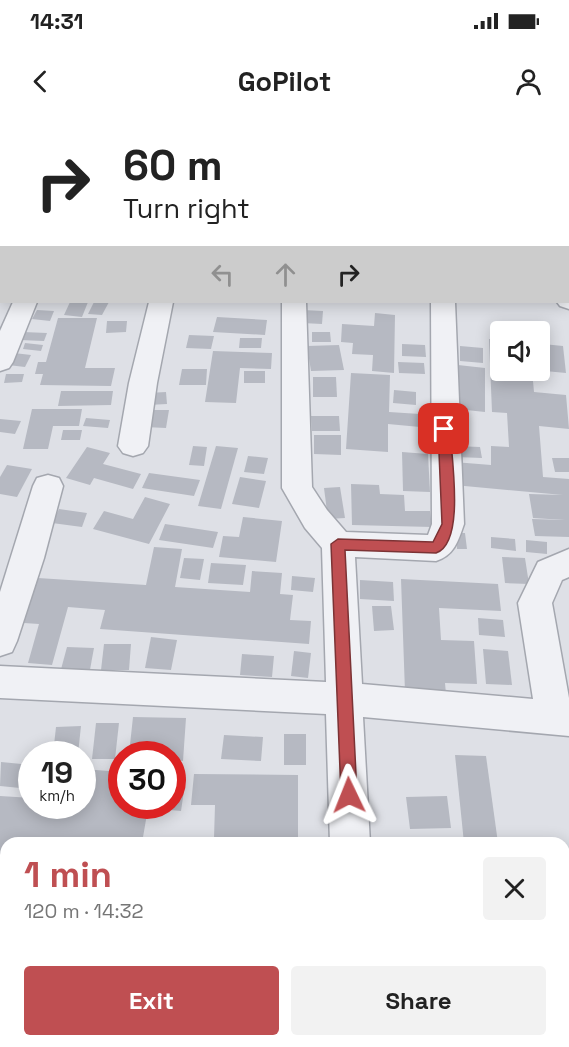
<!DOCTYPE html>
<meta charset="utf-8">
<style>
:root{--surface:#fff;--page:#f2f2f2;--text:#222;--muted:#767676;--accent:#bf4f52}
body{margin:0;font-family:"Space Grotesk",sans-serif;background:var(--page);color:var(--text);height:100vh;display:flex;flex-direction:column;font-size:22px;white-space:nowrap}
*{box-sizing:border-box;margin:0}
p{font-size:20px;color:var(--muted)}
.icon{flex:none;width:33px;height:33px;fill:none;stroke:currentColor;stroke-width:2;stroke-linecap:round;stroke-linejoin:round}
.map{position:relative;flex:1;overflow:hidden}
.details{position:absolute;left:0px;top:717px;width:570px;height:210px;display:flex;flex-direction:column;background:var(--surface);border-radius:18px 18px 0 0;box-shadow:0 3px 15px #0003}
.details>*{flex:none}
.top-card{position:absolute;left:0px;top:0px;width:570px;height:183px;box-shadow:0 3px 15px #0003;background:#fff;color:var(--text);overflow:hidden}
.controls{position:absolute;left:490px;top:201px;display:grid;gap:12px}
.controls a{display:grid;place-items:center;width:60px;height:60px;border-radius:6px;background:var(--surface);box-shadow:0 3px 15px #0003;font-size:30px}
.speed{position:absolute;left:18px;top:621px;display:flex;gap:12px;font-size:30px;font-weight:700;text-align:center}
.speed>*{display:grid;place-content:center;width:78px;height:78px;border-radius:50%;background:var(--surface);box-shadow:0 3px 15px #0003;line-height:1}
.speed small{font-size:15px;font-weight:400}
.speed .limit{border:9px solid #d22;background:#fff;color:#111}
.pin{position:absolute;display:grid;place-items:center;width:51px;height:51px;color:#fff;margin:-26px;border-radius:12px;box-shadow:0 3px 9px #0006}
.me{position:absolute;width:66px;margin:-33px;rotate:358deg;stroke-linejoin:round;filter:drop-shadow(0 0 4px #0008)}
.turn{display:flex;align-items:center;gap:21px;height:126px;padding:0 24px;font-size:27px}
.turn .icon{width:78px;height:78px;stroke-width:2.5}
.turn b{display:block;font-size:42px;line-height:51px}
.lanes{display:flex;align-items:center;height:57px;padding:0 24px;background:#0003;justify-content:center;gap:30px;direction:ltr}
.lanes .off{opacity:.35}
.round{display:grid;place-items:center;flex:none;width:63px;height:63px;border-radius:6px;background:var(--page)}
.headline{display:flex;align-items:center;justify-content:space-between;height:102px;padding:0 24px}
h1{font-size:36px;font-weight:700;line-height:45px;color:var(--accent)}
.primary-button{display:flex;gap:12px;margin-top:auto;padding:12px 24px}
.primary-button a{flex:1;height:69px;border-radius:6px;background:var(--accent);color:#fff;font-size:24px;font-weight:700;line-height:69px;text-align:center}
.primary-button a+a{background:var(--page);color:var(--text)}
.status{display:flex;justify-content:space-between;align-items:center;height:42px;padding:0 30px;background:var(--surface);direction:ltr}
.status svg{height:16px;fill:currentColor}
header{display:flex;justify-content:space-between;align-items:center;height:78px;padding:0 24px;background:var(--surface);font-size:27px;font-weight:700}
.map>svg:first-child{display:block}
.building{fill:#b6b9c2}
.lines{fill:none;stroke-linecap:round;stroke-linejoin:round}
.minor-casing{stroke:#a4a7af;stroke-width:3}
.minor{fill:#f0f1f5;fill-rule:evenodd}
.route{fill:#bf4f52;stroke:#7c3335;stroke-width:1.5}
</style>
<div class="status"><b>14:31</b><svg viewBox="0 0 49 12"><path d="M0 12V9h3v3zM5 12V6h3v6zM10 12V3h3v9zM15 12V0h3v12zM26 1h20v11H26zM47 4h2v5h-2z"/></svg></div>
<header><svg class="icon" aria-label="back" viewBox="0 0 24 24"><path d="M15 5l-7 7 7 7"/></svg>GoPilot<svg class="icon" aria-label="person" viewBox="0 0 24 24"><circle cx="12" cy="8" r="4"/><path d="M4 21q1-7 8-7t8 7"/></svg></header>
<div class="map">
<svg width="569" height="927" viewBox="0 0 569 927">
<rect width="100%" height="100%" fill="#dee0e6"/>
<g class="building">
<polygon points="70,182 88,182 82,197 64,195"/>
<polygon points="94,182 109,182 102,195 88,194"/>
<polygon points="37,190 54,191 50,201 32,199"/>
<polygon points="303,190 323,191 322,204 302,203"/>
<polygon points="375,193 395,195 394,253 372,251 373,235 352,234 353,223 341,222 342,204 374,206"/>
<polygon points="217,197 267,200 265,215 213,212"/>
<polygon points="58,198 97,198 85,248 115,248 111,266 40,265 43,254 35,254 38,242 46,242"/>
<polygon points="107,201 127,201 126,212 106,213"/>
<polygon points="23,212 47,213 44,221 20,220"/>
<polygon points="312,212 330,212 331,222 312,222"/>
<polygon points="189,215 214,216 211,229 186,228"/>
<polygon points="240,218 262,218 261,228 239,228"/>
<polygon points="489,219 501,220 501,250 532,250 534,272 566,275 569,309 539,306 543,357 569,359 569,417 535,416 532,399 565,400 533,398 529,374 563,375 454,365 454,342 491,345 491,326 509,327 507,293 492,292"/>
<polygon points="25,223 43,225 41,231 23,229"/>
<polygon points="402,224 425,225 426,237 402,236"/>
<polygon points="543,224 563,226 566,253 545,251"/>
<polygon points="339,225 344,250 311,251 307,226"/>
<polygon points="460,226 483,228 483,243 460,241"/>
<polygon points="213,231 272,233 271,249 240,248 236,283 205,282"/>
<polygon points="14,233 31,235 25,247 8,245"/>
<polygon points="398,242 424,243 425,254 399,253"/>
<polygon points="458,245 485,248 485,292 457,289"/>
<polygon points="182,249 207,249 206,265 179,265"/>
<rect x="244" y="251" width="21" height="12"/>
<polygon points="351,253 390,255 389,292 420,294 420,307 388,304 388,332 346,329"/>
<polygon points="6,254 24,254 22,262 4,263"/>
<polygon points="313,257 336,257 337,277 313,277"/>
<polygon points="394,270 416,272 416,285 393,283"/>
<polygon points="61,271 113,271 111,285 58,286"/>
<polygon points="166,272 167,284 148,285 148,273"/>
<polygon points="32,289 82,289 79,306 53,306 48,329 23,329"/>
<polygon points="148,290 169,290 166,308 145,307"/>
<polygon points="311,296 339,296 340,311 312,311"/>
<polygon points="86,298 110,300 108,308 83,306"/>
<polygon points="0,299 21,301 15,314 0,312"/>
<polygon points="63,310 82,310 80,320 61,320"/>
<polygon points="314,315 341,315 341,335 314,334"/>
<polygon points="193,326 207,327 204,346 189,345"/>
<polygon points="216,326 238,328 221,389 198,386"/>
<polygon points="454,326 480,327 482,338 456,337"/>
<polygon points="87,327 110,333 103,344 141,354 133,369 94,358 90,365 66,358"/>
<polygon points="402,332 428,334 430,372 403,371"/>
<polygon points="248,336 268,338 264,354 244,352"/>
<polygon points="552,338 569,338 569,352 555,352"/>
<polygon points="7,345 32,349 17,377 0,374 0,357"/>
<polygon points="149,353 200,360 194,376 142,368"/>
<polygon points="240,357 266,361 259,388 232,384"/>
<polygon points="351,364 379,365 380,374 404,375 405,391 430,391 432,407 352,405"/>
<polygon points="340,367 345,398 328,399 324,368"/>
<polygon points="145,377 170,384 149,424 93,409 104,391 133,399"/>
<polygon points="59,389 87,393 82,407 52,403"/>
<polygon points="243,397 282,401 276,442 219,437 223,416 239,417"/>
<polygon points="165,404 218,412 213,428 159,420"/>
<polygon points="456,413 465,413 467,429 457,429"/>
<polygon points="491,417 515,419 516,431 491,428"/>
<polygon points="526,420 547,422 547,434 526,432"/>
<polygon points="154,427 182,429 175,467 250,472 252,451 282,453 280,474 293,475 290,500 311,501 309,524 100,509 105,490 68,487 52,545 28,543 39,504 24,503 38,458 146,465"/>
<polygon points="502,437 525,438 529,464 505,463"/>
<polygon points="184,438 204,439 200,460 180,458"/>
<polygon points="211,443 246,445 243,465 208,463"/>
<polygon points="292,456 315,458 313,472 291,470"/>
<polygon points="401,459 498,464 501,491 439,488 441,520 474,521 477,564 445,563 446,574 405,572"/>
<polygon points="360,460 393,462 394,481 360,479"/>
<polygon points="372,486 391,486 394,510 374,511"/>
<polygon points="478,498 503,500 505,517 479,515"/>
<polygon points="151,517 177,520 171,550 145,548"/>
<polygon points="104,524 131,524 129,550 101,550"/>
<polygon points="67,527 94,528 89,555 60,553"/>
<polygon points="483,529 508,531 512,565 486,564"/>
<polygon points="294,531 311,533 308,558 291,556"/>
<polygon points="242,534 274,536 272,557 240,555"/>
<polygon points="133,597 186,598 183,641 172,640 172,634 129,634"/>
<polygon points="96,603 119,603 115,639 92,639"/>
<polygon points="81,606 78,634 53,634 56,607"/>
<rect x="284" y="614" width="22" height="31"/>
<polygon points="224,615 263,617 261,641 221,639"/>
<polygon points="455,635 486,636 498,723 464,723"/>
<polygon points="1,642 32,645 30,669 0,666"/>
<polygon points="83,649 122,652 122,686 172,686 172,656 186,657 181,691 148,688 142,723 6,723 6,798 0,798 0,676 32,678 32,686 82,686"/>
<polygon points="194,654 298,655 298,719 214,718 215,685 191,685"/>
<polygon points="447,676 451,708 410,709 406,677"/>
<polygon points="564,773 569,774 569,813 564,813"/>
<polygon points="0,814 6,815 6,847 0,846"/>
<polygon points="4,888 2,921 0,921 0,889"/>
<polygon points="307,921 390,921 391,927 308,927"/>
</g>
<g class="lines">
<defs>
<g id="minor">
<polygon points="203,0 474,0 476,2 204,2"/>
<polygon points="524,0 544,0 545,2 525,2"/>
<rect x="0" y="40" width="2" height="12"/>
<rect x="0" y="104" width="2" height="14"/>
<polygon points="568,170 569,171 569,189 560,186 557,182 568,182"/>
<polygon points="13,182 37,182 13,242 9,248 0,251 0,211"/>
<polygon points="149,182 173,182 157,263 148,326 143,333 133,336 123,333 118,326 129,263"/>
<path d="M 282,182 L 306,182 L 312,367 L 327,390 L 346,412 L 428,415 L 432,404 L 431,182 L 455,182 L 464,404 C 458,422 454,435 436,441 L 355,437 L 362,564 L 533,579 L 518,483 L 538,442 L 569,429 L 569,457 L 562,460 L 552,483 L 569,578 L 569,616 L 363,597 L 370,723 L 330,723 L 326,594 L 0,578 L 0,546 L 326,562 L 322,428 L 305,408 L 282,368 Z"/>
<polygon points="48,355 59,358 63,366 44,438 17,521 12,532 0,536 0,472 33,366 37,358"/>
</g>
</defs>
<use href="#minor" class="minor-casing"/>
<use href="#minor" class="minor"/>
</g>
<path class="route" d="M 444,305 L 450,309 C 451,335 466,423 436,433 L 345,430 L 357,675 L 355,681 L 349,683 L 343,681 L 341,675 L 331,424 L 338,419 L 433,422 L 442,404 L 438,309 Z"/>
</svg>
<div class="controls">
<a><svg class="icon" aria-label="sound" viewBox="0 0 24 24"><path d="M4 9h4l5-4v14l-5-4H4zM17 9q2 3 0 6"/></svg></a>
</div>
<div class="speed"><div>19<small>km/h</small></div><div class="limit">30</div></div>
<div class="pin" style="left:444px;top:309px;background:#d93025"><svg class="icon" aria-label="arrive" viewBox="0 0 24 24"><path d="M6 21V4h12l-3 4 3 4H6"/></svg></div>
<svg class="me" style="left:349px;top:675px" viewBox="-20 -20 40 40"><path d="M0-17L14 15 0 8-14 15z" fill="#bf4f52" stroke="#fff" stroke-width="4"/></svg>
<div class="top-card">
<div class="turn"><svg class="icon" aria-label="right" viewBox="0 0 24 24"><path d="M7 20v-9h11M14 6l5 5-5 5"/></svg><div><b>60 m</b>Turn right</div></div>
<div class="lanes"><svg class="icon off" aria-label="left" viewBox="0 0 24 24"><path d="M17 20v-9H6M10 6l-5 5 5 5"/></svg><svg class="icon off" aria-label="ahead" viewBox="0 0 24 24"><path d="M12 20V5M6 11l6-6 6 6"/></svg><svg class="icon" aria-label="right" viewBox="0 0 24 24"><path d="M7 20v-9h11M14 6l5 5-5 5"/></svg></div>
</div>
<section class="details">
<div class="headline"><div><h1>1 min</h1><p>120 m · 14:32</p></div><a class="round"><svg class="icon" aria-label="close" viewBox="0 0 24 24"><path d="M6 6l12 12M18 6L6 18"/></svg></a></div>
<div class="primary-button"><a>Exit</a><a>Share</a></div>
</section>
</div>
